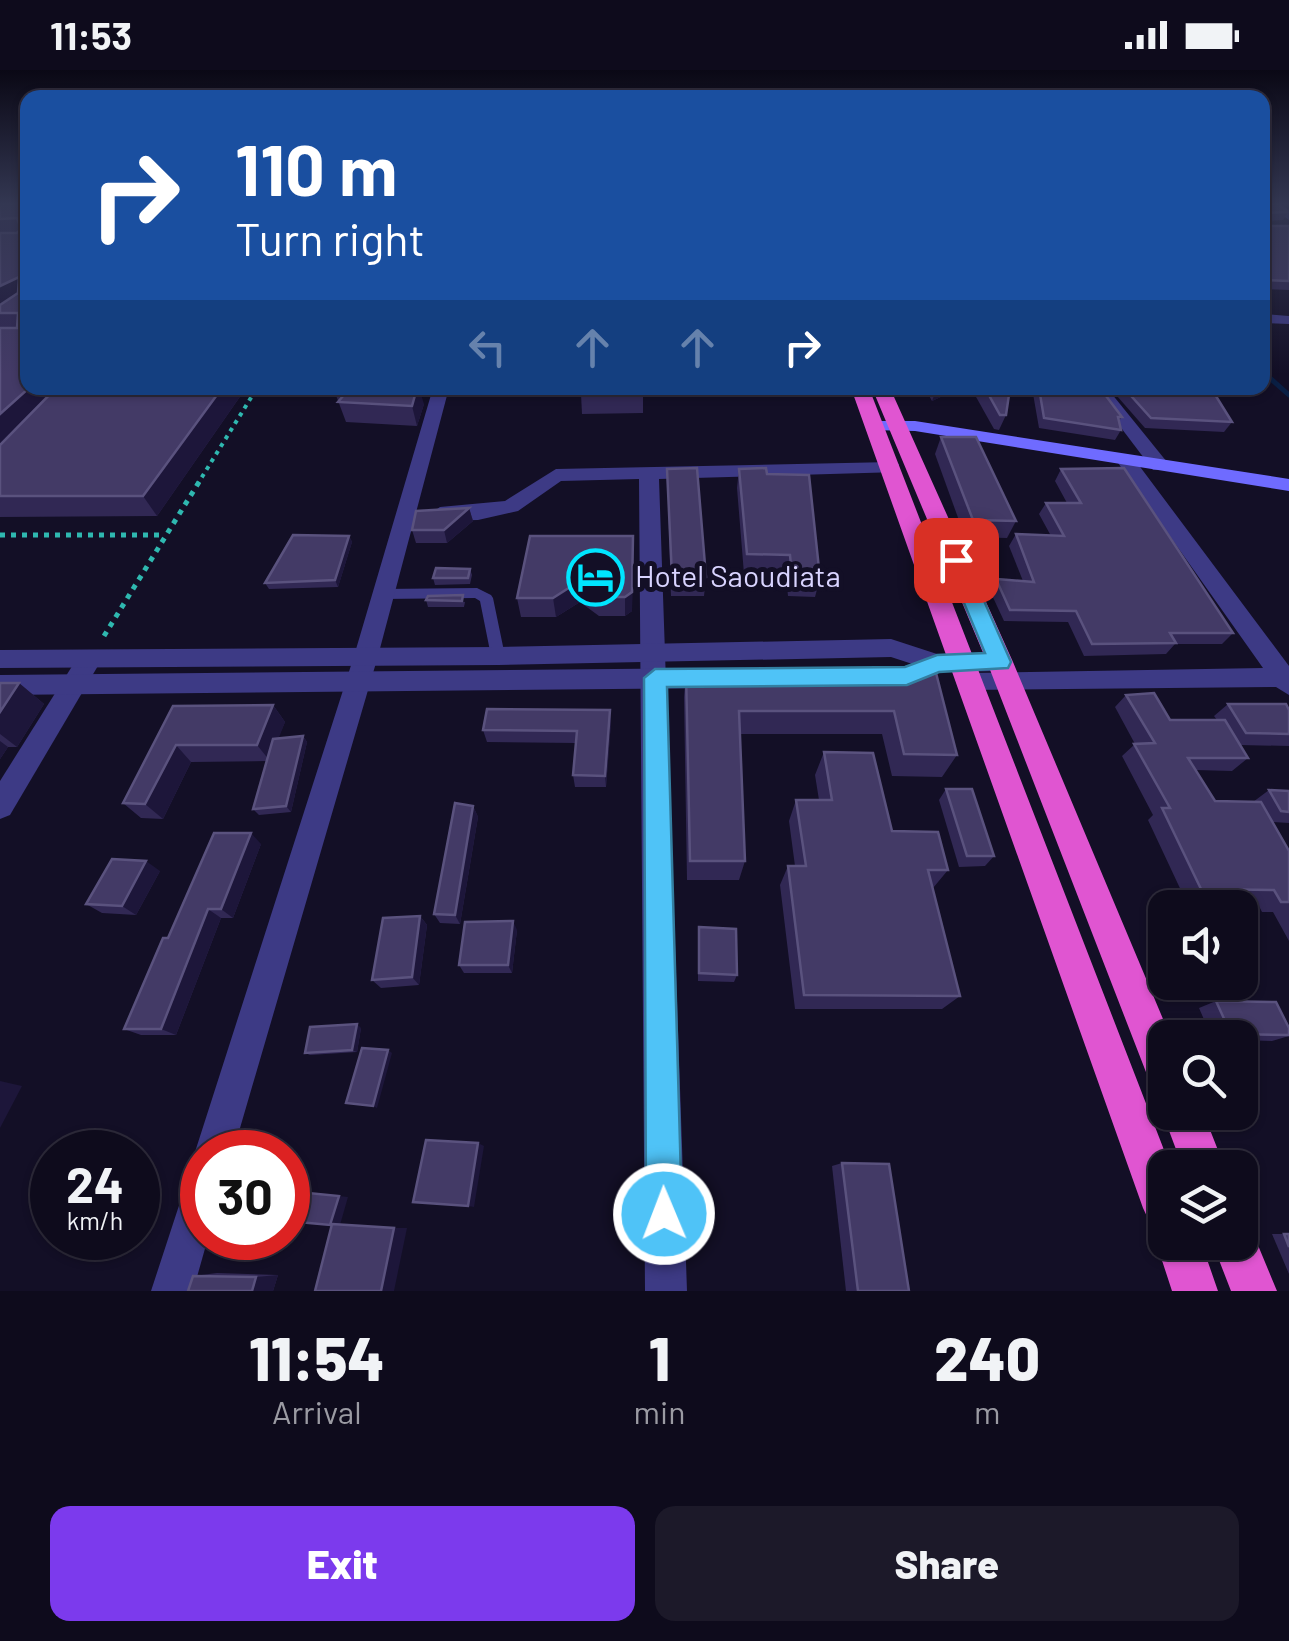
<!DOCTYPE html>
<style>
:root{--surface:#0e0b1c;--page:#1c1929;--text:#f1f3f6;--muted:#9b9ba3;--line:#2e2b3b;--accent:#7c3aed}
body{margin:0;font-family:Barlow,sans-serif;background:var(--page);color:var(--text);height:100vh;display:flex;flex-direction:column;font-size:38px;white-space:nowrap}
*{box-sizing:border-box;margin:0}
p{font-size:32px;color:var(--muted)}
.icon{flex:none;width:55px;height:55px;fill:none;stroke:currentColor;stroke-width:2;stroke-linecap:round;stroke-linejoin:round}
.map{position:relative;height:1221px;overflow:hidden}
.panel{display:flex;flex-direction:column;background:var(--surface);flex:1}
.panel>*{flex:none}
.banner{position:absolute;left:20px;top:20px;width:1250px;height:305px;border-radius:20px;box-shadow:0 2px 8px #0004,0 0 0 2px var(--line);background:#1a4fa0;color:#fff;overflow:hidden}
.fabs{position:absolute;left:1148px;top:820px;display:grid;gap:20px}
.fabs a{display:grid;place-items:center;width:110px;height:110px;border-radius:20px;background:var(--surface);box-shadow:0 2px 8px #0004,0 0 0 2px var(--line);font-size:50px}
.speed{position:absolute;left:30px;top:1060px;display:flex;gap:20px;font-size:50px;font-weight:700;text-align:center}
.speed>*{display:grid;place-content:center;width:130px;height:130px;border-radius:50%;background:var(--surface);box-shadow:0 2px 8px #0004,0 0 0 2px var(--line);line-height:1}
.speed small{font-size:25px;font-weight:400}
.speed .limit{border:15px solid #d22;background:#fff;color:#111}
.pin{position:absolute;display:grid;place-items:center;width:85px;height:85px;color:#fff;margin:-42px;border-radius:20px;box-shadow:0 5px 15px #0006}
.me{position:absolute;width:110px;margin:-55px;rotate:359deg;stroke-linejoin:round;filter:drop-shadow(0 0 8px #0008)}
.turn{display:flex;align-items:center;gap:35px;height:210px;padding:0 50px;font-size:45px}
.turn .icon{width:130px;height:130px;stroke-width:2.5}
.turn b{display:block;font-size:70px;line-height:85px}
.lanes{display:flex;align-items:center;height:95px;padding:0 50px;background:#0003;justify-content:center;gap:50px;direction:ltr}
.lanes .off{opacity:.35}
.eta{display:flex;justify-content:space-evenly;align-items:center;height:170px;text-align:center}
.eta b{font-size:60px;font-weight:800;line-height:70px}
.primary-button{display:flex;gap:20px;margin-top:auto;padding:20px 50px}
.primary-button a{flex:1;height:115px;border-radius:20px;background:var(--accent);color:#fff;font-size:40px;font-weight:800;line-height:115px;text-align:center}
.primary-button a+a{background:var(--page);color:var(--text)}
.status{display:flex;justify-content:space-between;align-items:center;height:70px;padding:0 50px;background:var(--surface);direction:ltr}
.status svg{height:28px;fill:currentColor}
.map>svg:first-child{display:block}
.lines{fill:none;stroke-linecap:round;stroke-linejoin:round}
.stream{stroke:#0a1f44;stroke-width:5}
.path-far1{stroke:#2fb8b0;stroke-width:4;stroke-dasharray:4 5;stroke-linecap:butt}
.path{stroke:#2fb8b0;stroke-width:5;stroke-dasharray:5 6;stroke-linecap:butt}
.service{fill:#3d3a85;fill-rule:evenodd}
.minor{fill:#3d3a85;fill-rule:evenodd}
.tertiary{fill:#3d3a85;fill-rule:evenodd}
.secondary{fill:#6f6bff;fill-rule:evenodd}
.trunk{fill:#e055d1;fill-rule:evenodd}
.wall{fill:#312854}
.shaded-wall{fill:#1d163a}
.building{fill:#433a66;stroke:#5a527e;stroke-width:2.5}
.route{fill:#4fc3f7;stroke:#337fa1;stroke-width:2.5}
.labels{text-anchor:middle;stroke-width:10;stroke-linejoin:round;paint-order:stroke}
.poi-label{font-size:30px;fill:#d9d4ff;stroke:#130f26;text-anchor:start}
</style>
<div class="status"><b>11:53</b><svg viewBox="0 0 49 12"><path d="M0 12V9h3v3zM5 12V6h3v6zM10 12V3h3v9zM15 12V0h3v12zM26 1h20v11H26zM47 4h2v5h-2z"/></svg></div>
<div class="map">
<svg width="1289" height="1221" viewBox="0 0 1289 1221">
<rect width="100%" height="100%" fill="#130f26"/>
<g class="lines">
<polyline class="stream" points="1262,301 1289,325"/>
<polyline class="path-far1" points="197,415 257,318"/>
<g class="path">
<polyline points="0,465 165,465"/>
<polyline points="104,566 199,412"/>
</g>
<polygon class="service" points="477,518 491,525 493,528 505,586 503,590 498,592 491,586 480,531 475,528 382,529 375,524 382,519"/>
<g class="minor">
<polygon points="1266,133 1280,133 1289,140 1289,150"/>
<polygon points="1262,244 1289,246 1289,254 1262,253"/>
<polygon points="433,318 449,318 378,586 233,1082 202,1082 202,1096 195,1082 354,586"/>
<polygon points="1091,318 1107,318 1167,392 1167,400 1153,400"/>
<polygon points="1125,384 1132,386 1289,596 1289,625 1276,617 963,620 959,613 963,606 972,603 1263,598 1116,390"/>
<polygon points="892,392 899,394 899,402 659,409 687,1221 645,1221 639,409 561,411 518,441 478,450 440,451 430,444 440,437 505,431 556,399"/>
<polygon points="90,580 99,582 102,589 10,745 0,749 0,711 81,582"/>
<polygon points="202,1102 202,1168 208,1168 193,1221 151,1221 188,1108"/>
</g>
<g class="tertiary">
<polygon points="891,569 937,584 1000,583 1009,585 1012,592 1009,599 1000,601 937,602 891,587 498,595 0,598 0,580 498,577"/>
<polygon points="719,598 728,601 731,608 728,615 719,618 0,625 0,605"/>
</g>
<polygon class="secondary" points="876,351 915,351 1289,409 1289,421 915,361 870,360 867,356"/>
<g class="trunk">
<polygon points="851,318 869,318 1171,1098 1165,1098 1165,1172 1201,1172 1218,1221 1172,1221 1156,1172 1161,1158 1150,1153 1143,1138"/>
<polygon points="872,318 890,318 1013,592 1171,968 1165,968 1165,1021 1151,1015 987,592"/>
<polygon points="1165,1034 1165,1042 1203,1042 1225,1098 1183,1098 1162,1042"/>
<polygon points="1240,1152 1250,1156 1277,1221 1231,1221 1212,1172 1240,1172"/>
</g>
</g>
<g class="wall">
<polygon points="0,133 28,133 28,318 246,318 157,446 0,447"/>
<polygon points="1262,133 1288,142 1283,150 1264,151 1264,156 1289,156 1289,220 1262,219"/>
<polygon points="643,318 643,343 582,344 581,324"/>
<polygon points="925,318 960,318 932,331"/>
<polygon points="971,318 1010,318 1006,345 999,360 994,359"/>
<polygon points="1032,318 1100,318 1122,347 1119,351 1121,360 1115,370 1039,358"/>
<polygon points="1110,318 1211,318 1232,352 1224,362 1145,358"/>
<polygon points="334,320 424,334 417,356 346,352"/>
<polygon points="941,367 1016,451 1007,468 965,467 935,384"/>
<polygon points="667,399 706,507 704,526 671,526"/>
<polygon points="739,399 767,404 820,508 815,527 788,526 786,505 744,504 737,418"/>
<polygon points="1061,399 1233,563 1222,574 1175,574 1166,584 1084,586 1068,552 1004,551 990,521 996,509 1023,511 1009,476 1016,464 1051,466 1039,444 1046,433 1067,433 1055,411"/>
<polygon points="469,438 473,451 447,473 416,473 412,460"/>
<polygon points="349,466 352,472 338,517 269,519 265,513"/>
<polygon points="633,466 632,541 625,546 599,546 580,532 556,547 521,547 517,528"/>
<polygon points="470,499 472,505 470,514 435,515 433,508"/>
<polygon points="428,526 465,532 464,537 428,537 426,530"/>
<polygon points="935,599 957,685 942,707 892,706 882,664 740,664 745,791 739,810 687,810 684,627 686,602"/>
<polygon points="0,613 19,613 44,634 17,677 8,677 0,689"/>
<polygon points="1126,625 1170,650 1217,650 1214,646 1228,634 1289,640 1289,676 1240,675 1248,688 1232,701 1196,700 1215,731 1253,732 1269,720 1289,721 1289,753 1273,752 1289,781 1289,871 1273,842 1262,842 1256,830 1185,829 1148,750 1153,745 1122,686 1135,674 1115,637"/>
<polygon points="273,635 285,652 278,668 303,666 307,672 291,742 259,745 253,739 267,691 191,692 163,749 141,748 123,733 173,636"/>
<polygon points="611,652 606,717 575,717 573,705 576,673 487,672 483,660"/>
<polygon points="824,682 892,761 948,800 933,818 960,926 942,939 795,939 780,815 788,796 795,796 789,751 796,730 819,730 815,705"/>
<polygon points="946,719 994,786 985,796 959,797 939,730"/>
<polygon points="473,736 478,747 460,854 440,853 434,844"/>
<polygon points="261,774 233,848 221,848 176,965 141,965 124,959 168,868"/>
<polygon points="160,801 136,845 102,843 86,834"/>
<polygon points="420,846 427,855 419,915 381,918 372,910"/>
<polygon points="699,857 737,905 734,912 698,911 698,866"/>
<polygon points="517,860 512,903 464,903 459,895"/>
<polygon points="1216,931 1289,958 1289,966 1272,971 1240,970 1240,968 1212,968 1199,938"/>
<polygon points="361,958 357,982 310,985 305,983"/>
<polygon points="842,1093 909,1221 846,1221 832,1096"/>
<polygon points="1272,1164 1289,1164 1289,1204"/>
<polygon points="217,1203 278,1205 273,1221 193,1206"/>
</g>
<g class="shaded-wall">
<polygon points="19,207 28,220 0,242 0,216"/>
<polygon points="29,318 64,318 0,380 0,344"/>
<polygon points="222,318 246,318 157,446 143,426"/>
<polygon points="417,318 419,318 424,334 417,356 412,336"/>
<polygon points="937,318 960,318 932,331"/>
<polygon points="469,438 473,451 447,473 444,460"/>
<polygon points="349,466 352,472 338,517 335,510"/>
<polygon points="633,466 632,541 625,546 625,527"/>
<polygon points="578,512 580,532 556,547 553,528"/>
<polygon points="19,613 44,634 17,677 0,664 0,642"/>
<polygon points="273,635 285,652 270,691 257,675"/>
<polygon points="610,640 611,652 606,717 605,706"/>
<polygon points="303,666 307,672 291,742 286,736"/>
<polygon points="0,671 8,677 0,689"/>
<polygon points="176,675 191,692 163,749 145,734"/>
<polygon points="473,736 478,747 460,854 455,845"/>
<polygon points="251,763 261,774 233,848 221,839"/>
<polygon points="146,791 160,801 136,845 122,836"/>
<polygon points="208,839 221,848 176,965 161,959"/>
<polygon points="420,846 427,855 419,915 412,907"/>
<polygon points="513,851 517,860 512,903 508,895"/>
<polygon points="357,954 361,958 357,982 352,980"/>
<polygon points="388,980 392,983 377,1038 373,1036"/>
<polygon points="0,1011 22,1016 0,1058"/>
<polygon points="478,1073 484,1076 474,1137 468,1136"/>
<polygon points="288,1080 298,1083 288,1118 287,1082"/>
<polygon points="339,1126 348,1127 340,1155 330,1155"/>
<polygon points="394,1158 407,1158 394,1221 381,1221"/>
<polygon points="278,1205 273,1221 252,1221 256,1207"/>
</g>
<g class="building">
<polygon points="0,133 28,133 28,318 29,318 0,344 0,258 17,258 18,243 0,243 0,235 18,223 19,207 0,216 0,163 17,163 21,159 17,148 0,149"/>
<polygon points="1262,133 1276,133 1288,142 1264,143 1264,156 1289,156 1289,211 1262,210"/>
<polygon points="56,318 222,318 143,426 0,426 0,375"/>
<polygon points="336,318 417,318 412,336 338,332 343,326 334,320"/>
<polygon points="582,318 643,318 643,324 581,324"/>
<polygon points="985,318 1010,318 1006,345 1000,345"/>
<polygon points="1039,318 1100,318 1122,347 1118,347 1121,360 1044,348"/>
<polygon points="1124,318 1211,318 1232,352 1151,348"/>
<polygon points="941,367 976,367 1016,451 973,450"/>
<polygon points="697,398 706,507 672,507 667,399"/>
<polygon points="766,398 767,404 809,405 820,508 792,507 790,485 747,484 739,399"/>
<polygon points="1124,398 1233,563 1170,563 1176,573 1092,574 1076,541 1010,540 996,509 1034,512 1016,464 1064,466 1046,433 1081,433 1061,399"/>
<polygon points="469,438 444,460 412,460 416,441"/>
<polygon points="293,465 349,466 335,510 265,513"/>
<polygon points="530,466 633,466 632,522 625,527 598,527 578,512 553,528 517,528"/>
<polygon points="436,498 470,499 468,508 433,508"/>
<polygon points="463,525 462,531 426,530 428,526"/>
<polygon points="935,599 957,685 904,684 894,641 739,641 745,791 690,791 686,602"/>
<polygon points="0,613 19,613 0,642"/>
<polygon points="1154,623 1170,650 1225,650 1248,688 1188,688 1215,731 1261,732 1289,781 1289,832 1281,832 1274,820 1201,819 1162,738 1170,738 1134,674 1155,673 1126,625"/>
<polygon points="1228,634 1286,634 1289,640 1289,664 1246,663"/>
<polygon points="273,635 257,675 176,675 145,734 123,733 173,636"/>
<polygon points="487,639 610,640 605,706 573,705 577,661 483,660"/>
<polygon points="303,666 286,736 253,739 273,669"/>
<polygon points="824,682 873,683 892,761 938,762 948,800 928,800 960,926 804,925 788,796 806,796 796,730 832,730"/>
<polygon points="946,719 972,719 994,786 967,786"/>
<polygon points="1269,720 1289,721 1289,742 1281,741"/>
<polygon points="455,733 473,736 455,845 434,844"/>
<polygon points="214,763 251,763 221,839 208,839 161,959 124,959 163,868 168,868"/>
<polygon points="112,789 146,791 122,836 86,834"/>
<polygon points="420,846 412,907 372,910 383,848"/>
<polygon points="513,851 508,895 459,895 465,852"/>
<polygon points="699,857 736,859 737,905 699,903"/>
<polygon points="1216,931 1276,932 1289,958 1289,965 1231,964"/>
<polygon points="357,954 352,980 305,983 310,957"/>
<polygon points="362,978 388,980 373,1036 346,1033"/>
<polygon points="426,1070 478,1073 468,1136 413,1132"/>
<polygon points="245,1077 288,1080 287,1082 243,1082"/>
<polygon points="842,1093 889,1094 909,1221 858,1221"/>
<polygon points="288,1121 339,1126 330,1155 288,1151"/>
<polygon points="332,1154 394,1158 381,1221 315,1221"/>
<polygon points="1284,1164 1289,1164 1289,1177"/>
<polygon points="193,1206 256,1207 252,1221 188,1221"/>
</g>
<linearGradient id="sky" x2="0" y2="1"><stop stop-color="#0a0815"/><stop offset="0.44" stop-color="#333752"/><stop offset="1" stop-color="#333752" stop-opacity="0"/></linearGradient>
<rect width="1289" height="304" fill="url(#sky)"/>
<polygon class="route" points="956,484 966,490 1011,592 1008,598 939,602 907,615 667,617 682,1144 677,1157 664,1163 651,1157 646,1144 644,608 655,599 905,597 937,585 985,583 946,490"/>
<defs>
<symbol id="hotel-ring" viewBox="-11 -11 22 22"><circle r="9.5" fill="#130f26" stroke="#00e5ff" stroke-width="1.5"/><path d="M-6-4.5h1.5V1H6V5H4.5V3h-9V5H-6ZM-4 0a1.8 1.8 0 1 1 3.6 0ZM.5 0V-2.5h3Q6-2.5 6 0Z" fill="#00e5ff"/></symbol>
</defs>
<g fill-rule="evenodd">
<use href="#hotel-ring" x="564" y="476" width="63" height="63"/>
</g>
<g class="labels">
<g class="poi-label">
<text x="635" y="517">Hotel Saoudiata</text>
</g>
</g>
</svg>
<div class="fabs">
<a><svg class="icon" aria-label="sound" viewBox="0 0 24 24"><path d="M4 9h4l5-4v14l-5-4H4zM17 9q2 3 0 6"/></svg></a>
<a><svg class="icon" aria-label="search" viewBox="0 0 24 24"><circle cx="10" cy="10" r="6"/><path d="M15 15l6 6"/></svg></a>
<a><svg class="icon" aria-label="layers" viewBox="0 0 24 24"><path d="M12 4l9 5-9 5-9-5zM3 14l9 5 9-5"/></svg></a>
</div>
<div class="speed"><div>24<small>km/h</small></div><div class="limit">30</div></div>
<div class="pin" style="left:956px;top:490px;background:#d93025"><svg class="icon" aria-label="arrive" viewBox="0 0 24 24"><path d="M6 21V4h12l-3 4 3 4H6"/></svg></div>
<svg class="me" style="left:664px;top:1144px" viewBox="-20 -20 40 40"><circle r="17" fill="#4fc3f7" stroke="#fff" stroke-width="3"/><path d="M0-11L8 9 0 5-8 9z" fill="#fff"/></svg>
<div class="banner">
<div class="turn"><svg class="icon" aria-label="right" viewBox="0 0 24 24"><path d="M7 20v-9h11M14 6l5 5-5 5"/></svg><div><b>110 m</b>Turn right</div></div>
<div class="lanes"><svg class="icon off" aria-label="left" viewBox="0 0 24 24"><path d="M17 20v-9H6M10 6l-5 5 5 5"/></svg><svg class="icon off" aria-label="ahead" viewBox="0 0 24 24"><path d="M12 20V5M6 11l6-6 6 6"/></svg><svg class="icon off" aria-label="ahead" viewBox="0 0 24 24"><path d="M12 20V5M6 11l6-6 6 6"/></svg><svg class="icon" aria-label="right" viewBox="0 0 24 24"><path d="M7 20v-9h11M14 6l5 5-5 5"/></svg></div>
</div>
</div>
<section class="panel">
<div class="eta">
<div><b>11:54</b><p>Arrival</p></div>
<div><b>1</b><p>min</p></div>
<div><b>240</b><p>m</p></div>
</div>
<div class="primary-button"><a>Exit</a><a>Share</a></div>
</section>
